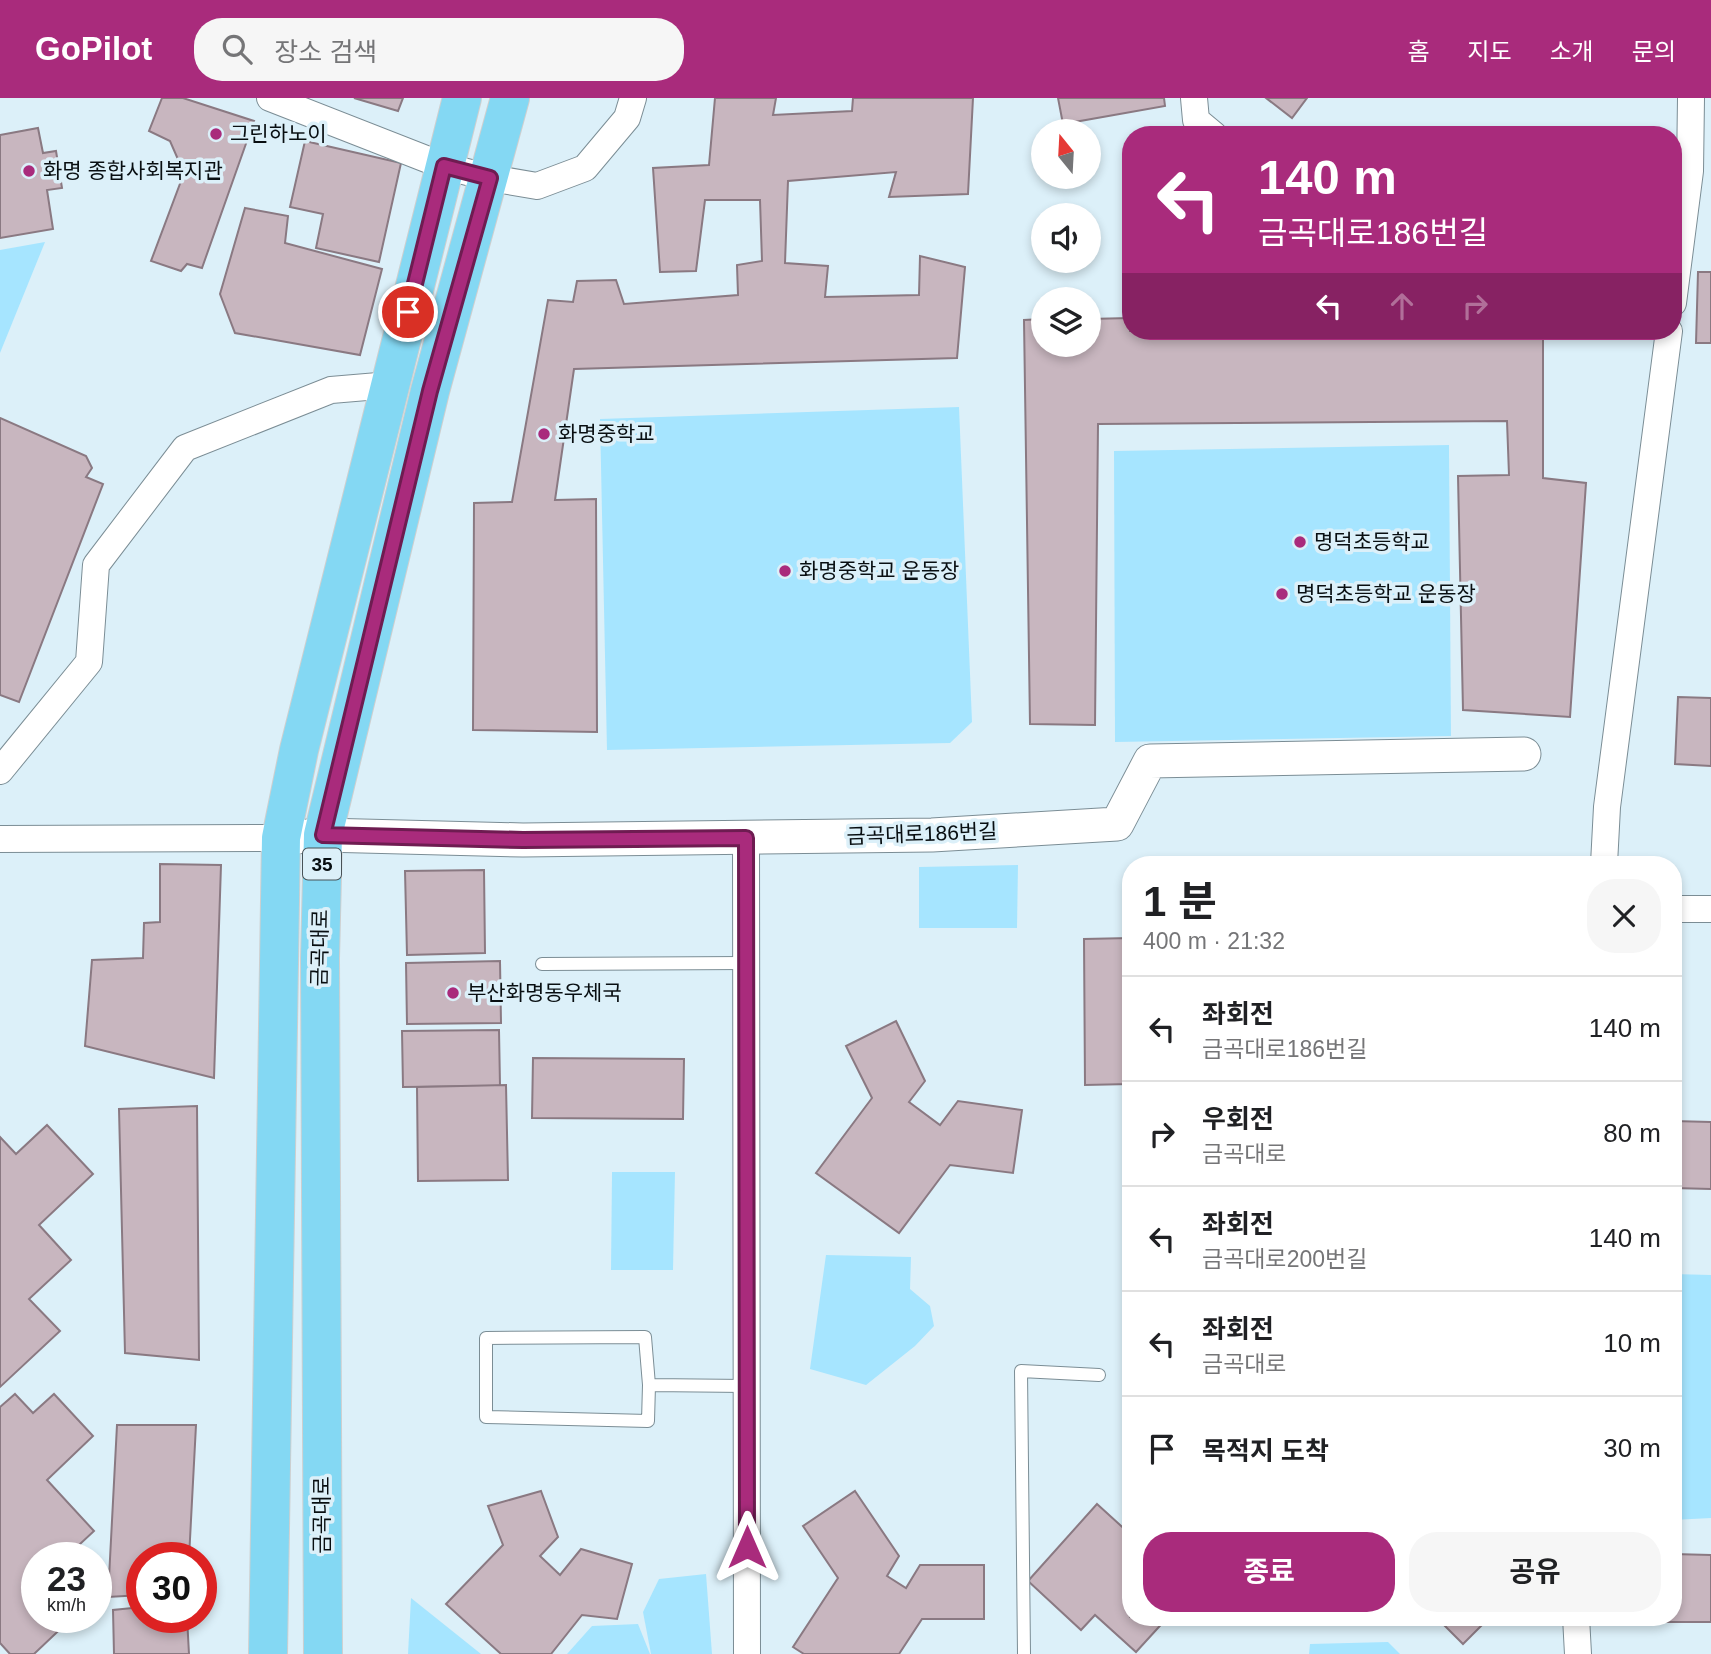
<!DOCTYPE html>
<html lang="ko">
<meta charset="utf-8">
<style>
:root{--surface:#fff;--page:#f6f6f6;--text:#202124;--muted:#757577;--line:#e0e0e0;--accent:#a92b7c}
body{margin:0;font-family:Arial,"Noto Sans KR",sans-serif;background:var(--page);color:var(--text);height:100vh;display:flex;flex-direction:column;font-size:26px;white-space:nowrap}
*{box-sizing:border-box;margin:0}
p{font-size:23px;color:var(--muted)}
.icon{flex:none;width:38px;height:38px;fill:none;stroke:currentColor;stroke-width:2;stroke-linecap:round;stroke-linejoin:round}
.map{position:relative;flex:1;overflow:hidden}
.panel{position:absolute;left:1122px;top:758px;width:560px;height:770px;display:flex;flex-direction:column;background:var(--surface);border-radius:28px;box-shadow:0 4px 10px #0003}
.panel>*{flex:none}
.guide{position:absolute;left:1122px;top:28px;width:560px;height:214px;border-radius:28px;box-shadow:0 4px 10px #0003;background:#a92b7c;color:#fff;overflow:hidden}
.needle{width:46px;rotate:342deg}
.controls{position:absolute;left:1031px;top:21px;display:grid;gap:14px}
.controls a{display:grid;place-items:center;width:70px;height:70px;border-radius:50%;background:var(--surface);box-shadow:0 4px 10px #0003;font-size:35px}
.speed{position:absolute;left:21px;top:1444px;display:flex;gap:14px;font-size:35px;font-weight:700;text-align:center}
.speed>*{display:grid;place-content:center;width:91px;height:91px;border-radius:50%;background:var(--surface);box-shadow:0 4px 10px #0003;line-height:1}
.speed small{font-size:18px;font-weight:400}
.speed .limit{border:10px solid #d22;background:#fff;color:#111}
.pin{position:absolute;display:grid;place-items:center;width:60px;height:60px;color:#fff;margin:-30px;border:4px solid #fff;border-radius:50%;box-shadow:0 2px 7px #0007}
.me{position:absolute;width:77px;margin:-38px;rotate:0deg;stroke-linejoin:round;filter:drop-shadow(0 0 5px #0008)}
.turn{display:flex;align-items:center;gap:24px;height:147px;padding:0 21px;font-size:32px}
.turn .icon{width:91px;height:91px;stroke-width:2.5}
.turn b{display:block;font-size:49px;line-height:60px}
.lanes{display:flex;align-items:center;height:66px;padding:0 21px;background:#0003;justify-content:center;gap:35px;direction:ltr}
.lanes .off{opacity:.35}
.round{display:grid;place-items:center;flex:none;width:74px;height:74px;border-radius:28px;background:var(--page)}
.head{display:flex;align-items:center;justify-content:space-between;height:119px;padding:0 21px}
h1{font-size:42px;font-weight:700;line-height:52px}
.button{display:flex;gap:14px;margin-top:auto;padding:14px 21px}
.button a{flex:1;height:80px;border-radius:28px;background:var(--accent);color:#fff;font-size:28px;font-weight:700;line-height:80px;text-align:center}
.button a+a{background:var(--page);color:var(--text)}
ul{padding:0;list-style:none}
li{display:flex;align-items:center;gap:21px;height:105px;padding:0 21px;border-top:2px solid var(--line)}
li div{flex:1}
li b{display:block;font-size:26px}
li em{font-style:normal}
header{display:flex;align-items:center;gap:42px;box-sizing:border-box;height:98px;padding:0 35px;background:var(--accent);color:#fff}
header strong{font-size:33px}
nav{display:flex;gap:38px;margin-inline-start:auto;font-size:24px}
.search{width:490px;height:63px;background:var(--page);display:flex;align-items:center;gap:18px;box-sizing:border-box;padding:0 24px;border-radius:28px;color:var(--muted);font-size:26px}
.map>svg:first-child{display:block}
.green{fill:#a6e5ff}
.building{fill:#c8b6bf;stroke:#8a7982;stroke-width:2}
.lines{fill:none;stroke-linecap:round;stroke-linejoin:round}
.service-casing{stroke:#7b8d95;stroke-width:14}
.minor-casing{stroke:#7b8d95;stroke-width:28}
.tertiary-casing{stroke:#7b8d95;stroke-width:35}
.primary-casing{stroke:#cecfcf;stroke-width:40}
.service{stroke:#fff;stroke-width:12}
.minor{stroke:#fff;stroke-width:26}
.tertiary{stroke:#fff;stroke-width:33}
.primary{stroke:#84d8f3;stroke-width:38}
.route-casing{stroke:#6e1c51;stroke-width:18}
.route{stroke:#a92b7c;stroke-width:12}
.poi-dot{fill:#a92b7c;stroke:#dcf0f9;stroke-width:2.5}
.labels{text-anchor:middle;stroke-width:7;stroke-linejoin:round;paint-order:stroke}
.shield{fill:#dcf0f9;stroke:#485257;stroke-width:2}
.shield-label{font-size:19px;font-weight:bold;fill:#080e11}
.poi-label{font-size:21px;fill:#080e11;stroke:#dcf0f9;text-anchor:start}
.street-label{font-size:21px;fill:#080e11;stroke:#dcf0f9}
</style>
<header>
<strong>GoPilot</strong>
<div class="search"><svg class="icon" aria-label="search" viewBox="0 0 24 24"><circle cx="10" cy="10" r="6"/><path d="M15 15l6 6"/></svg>장소 검색</div>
<nav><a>홈</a><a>지도</a><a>소개</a><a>문의</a></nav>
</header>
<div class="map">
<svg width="1711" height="1556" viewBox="0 0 1711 1556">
<rect width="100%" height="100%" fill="#dcf0f9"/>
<g class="green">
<polygon points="45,144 0,255 0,152"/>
<polygon points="959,309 972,624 950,645 607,652 600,321"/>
<polygon points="1449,347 1451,638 1115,644 1114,353"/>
<polygon points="1018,767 1017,830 919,830 919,769"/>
<polygon points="612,1074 675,1074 673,1172 611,1172"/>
<polygon points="826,1157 911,1159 910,1191 930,1208 934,1228 915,1248 866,1287 810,1271"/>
<polygon points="1673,1176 1711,1177 1711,1420 1673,1422"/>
<polygon points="706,1476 712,1556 651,1556 643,1514 659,1481"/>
<polygon points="411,1500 481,1556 408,1556"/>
<polygon points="638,1526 650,1556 567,1556 592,1528"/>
<polygon points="1388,1544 1400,1556 1309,1556 1310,1546"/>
</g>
<g class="building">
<polygon points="162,0 183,0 254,23 202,170 187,166 181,173 151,163 184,75 170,43 149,33"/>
<polygon points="354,0 403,0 398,13"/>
<polygon points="715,0 776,0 773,17 852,13 853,0 973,0 968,96 889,99 896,74 788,83 785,165 828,168 825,199 919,197 920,158 965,169 957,260 574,271 555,402 596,401 597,634 473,632 474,405 512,404 548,202 573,204 577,183 616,182 624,206 738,197 737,167 762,163 760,102 705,102 696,173 660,174 653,70 709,67"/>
<polygon points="1058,0 1164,0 1165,8 1063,26"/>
<polygon points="1266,0 1307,0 1292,20"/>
<polygon points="38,30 43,55 56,53 62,90 47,92 53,131 0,140 0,37"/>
<polygon points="305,43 401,65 379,164 316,150 323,116 290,109"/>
<polygon points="245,110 288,118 285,145 382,171 360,257 235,235 220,196"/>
<polygon points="1698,174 1711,174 1711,245 1696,245"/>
<polygon points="1130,220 1130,233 1543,233 1543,380 1586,385 1570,619 1463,612 1458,378 1509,377 1507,323 1098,326 1095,627 1030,626 1024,222 1043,221 1043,247 1088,247 1088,221"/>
<polygon points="0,320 86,358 92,370 86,379 103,386 19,604 0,597"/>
<polygon points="1678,599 1711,600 1711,668 1675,666"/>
<polygon points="160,766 221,767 214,980 85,948 92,862 143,860 144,825 160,824"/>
<polygon points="484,772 485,855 407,857 405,773"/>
<polygon points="1130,840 1130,986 1085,987 1084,841"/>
<polygon points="500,863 501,925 407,926 406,865"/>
<polygon points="1673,912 1676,912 1673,1010"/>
<polygon points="896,923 925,983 909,1004 940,1027 958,1003 1022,1012 1013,1075 950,1067 899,1135 816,1075 872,1000 846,948"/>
<polygon points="499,932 500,988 403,989 402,933"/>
<polygon points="533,960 684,961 683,1021 532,1020"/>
<polygon points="506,987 508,1082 418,1083 417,989"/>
<polygon points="197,1008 199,1262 125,1255 119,1011"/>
<polygon points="1673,1023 1711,1024 1711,1091 1673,1090"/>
<polygon points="47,1027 93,1076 39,1127 71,1162 29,1201 60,1233 0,1289 0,1039 16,1056"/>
<polygon points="15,1296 33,1315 54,1296 93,1338 47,1382 94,1433 65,1460 37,1460 37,1519 73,1519 34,1556 10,1556 0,1545 0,1309"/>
<polygon points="117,1327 196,1327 189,1460 142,1460 142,1497 108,1499"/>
<polygon points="541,1393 558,1439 540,1458 560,1477 581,1451 632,1466 617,1521 582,1517 551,1556 501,1556 446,1506 503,1447 488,1408"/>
<polygon points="855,1393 899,1458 887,1478 906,1490 920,1467 984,1467 984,1521 922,1521 899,1556 804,1556 793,1549 838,1480 803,1428"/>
<polygon points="1097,1406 1130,1436 1130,1519 1168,1519 1136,1554 1095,1517 1081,1532 1028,1483"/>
<polygon points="1673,1456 1711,1457 1711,1524 1639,1524 1639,1519 1673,1519"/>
<polygon points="142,1509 142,1519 187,1519 189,1556 114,1556 113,1512"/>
<polygon points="1436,1519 1490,1519 1463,1546"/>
</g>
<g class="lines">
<defs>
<g id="service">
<polyline points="542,866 746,865"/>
<polyline points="649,1287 648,1323 486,1319 486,1240 645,1239 649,1287 746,1288"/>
<polyline points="1024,1556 1021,1273 1099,1277"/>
</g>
<g id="minor">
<polyline points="270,0 444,68 490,80 537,88 585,70 627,20 633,0"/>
<polyline points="1194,0 1196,22 1214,37"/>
<polyline points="1673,205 1690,73 1691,0"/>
<polyline points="0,673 89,564 96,467 185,350 331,292 390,287"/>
<polyline points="746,740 747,1556"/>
<polyline points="0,741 281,740"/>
<polyline points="1604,766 1607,709 1669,233"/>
<polyline points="1673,811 1711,811"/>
<polyline points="1576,1519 1578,1556"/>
</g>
<polyline id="tertiary" points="281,740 323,737 523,742 932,737 1117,726 1150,663 1524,656"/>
<g id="primary">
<polyline points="268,1556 281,740 299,652 462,0"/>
<polyline points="323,1556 320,860 323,737 430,293 510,0"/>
</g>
</defs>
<use href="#service" class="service-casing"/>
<use href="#minor" class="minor-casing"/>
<use href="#tertiary" class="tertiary-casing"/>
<use href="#primary" class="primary-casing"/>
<use href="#service" class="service"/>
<use href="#minor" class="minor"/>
<use href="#tertiary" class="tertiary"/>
<use href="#primary" class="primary"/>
</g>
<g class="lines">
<defs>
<polyline id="route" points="408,214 444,68 490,80 430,293 323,737 523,742 746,740 747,1449"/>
</defs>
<use href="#route" class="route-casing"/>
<use href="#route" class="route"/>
</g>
<g class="poi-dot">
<circle cx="216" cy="36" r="7"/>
<circle cx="29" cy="73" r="7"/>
<circle cx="544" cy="336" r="7"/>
<circle cx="1300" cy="444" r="7"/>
<circle cx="785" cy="473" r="7"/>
<circle cx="1282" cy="496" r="7"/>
<circle cx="453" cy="895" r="7"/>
</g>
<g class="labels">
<rect class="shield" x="303" y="750.5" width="38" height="31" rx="5"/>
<g class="shield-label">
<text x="322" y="773">35</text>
</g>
<g class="poi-label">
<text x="230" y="43">그린하노이</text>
<text x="43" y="80">화명 종합사회복지관</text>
<text x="558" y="343">화명중학교</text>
<text x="1314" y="451">명덕초등학교</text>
<text x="799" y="480">화명중학교 운동장</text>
<text x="1296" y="503">명덕초등학교 운동장</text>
<text x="467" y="902">부산화명동우체국</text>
</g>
<g class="street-label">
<text transform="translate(922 736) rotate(-2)" y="7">금곡대로186번길</text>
<text transform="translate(320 850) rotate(-89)" y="7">금곡대로</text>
<text transform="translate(322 1417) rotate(-90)" y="7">금곡대로</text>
</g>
</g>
</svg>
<div class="controls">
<a><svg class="needle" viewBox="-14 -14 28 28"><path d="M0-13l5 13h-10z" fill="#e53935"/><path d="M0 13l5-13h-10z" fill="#757577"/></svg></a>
<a><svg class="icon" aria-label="sound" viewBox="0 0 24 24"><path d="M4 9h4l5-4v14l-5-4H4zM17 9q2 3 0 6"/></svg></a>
<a><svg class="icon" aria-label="layers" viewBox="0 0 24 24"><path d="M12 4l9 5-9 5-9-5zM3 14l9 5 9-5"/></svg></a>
</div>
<div class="speed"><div>23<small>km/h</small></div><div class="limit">30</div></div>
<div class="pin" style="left:408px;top:214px;background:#d93025"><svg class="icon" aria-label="arrive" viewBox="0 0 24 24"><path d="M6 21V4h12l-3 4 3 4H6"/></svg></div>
<svg class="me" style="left:747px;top:1449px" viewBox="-20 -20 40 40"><path d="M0-17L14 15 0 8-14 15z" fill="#a92b7c" stroke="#fff" stroke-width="4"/></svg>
<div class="guide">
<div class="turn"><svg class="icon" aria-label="left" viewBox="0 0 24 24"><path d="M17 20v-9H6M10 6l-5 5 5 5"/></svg><div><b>140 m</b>금곡대로186번길</div></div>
<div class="lanes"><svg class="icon" aria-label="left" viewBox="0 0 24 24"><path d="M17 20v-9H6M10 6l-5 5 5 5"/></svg><svg class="icon off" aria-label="ahead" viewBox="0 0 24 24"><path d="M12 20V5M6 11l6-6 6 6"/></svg><svg class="icon off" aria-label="right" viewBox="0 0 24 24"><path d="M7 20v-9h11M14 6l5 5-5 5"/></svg></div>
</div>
<section class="panel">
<div class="head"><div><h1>1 분</h1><p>400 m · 21:32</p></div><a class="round"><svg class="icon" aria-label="close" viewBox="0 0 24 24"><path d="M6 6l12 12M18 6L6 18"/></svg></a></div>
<ul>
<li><svg class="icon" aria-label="left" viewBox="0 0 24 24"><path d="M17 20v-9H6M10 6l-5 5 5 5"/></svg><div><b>좌회전</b><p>금곡대로186번길</p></div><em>140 m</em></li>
<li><svg class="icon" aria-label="right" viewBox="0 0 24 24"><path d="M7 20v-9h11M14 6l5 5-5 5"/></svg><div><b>우회전</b><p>금곡대로</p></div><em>80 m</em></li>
<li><svg class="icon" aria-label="left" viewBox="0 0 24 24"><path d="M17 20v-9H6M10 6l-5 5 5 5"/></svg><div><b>좌회전</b><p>금곡대로200번길</p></div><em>140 m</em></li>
<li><svg class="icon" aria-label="left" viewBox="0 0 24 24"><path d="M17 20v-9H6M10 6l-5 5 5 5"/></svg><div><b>좌회전</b><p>금곡대로</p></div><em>10 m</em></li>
<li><svg class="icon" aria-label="arrive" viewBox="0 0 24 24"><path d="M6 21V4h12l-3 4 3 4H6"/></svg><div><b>목적지 도착</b></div><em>30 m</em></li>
</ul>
<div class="button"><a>종료</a><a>공유</a></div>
</section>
</div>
